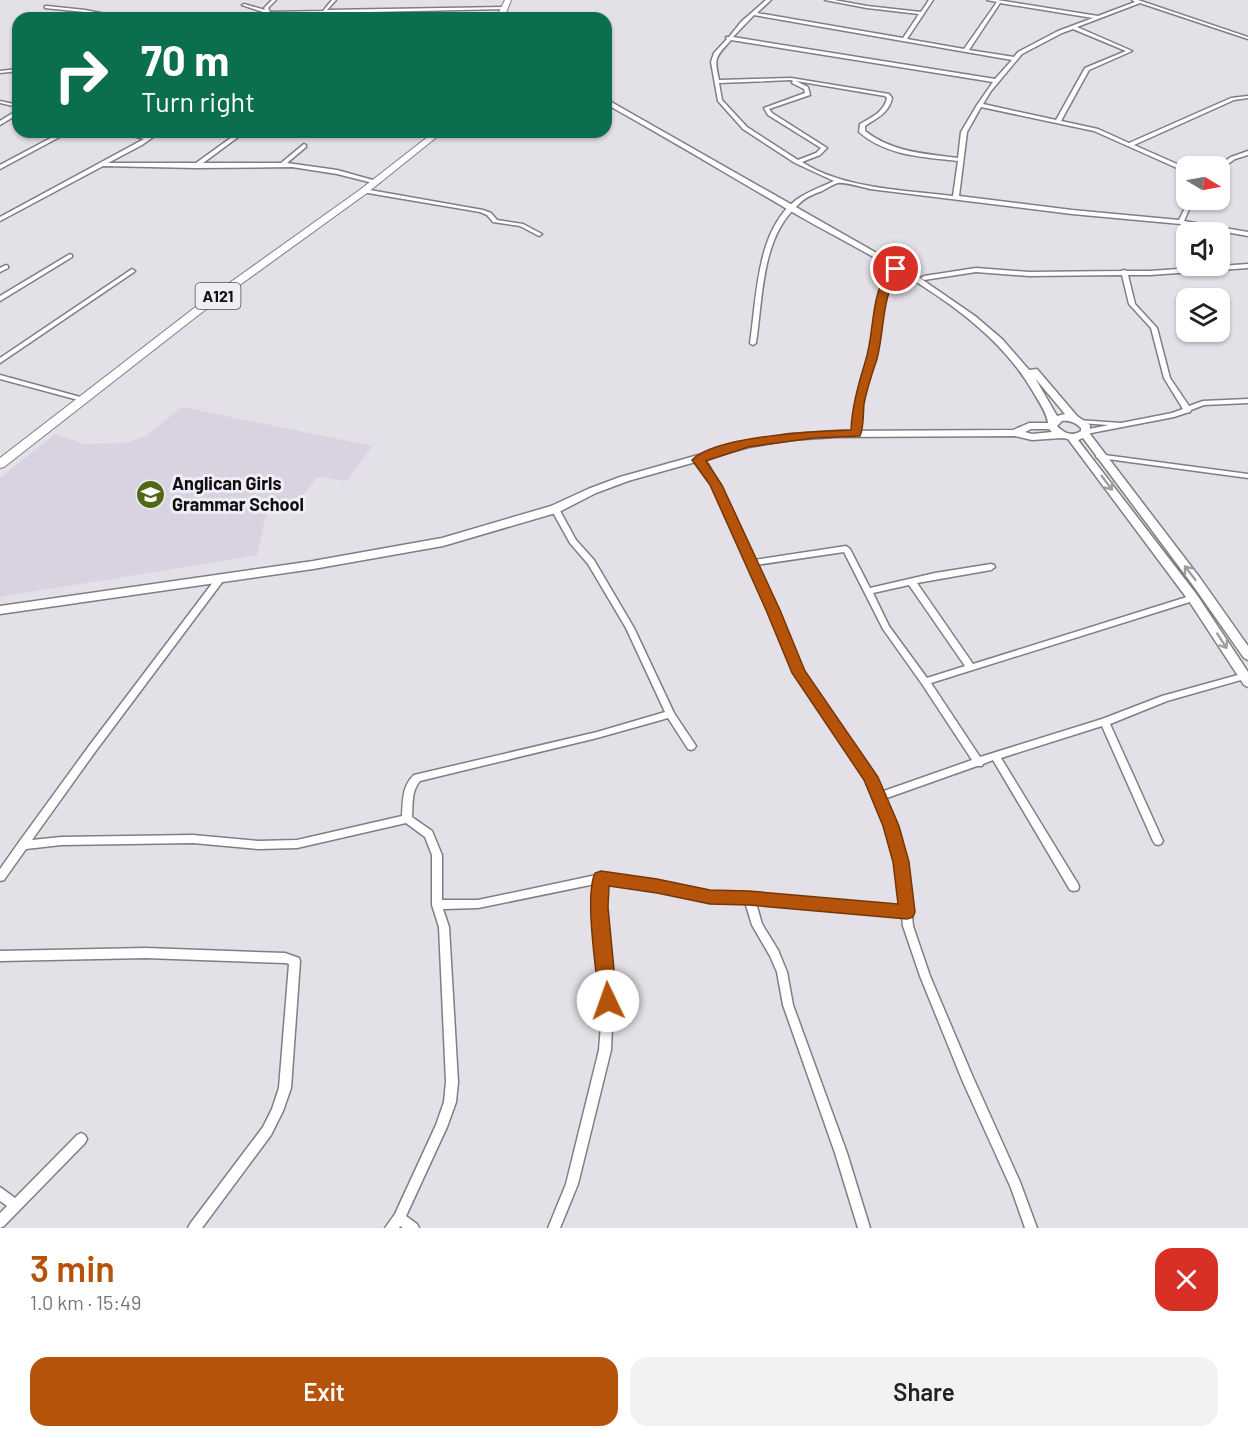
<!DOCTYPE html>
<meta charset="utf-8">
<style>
:root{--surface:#fff;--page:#f2f2f2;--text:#222;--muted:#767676;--accent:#b45309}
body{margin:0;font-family:Barlow,sans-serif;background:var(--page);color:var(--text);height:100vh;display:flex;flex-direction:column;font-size:22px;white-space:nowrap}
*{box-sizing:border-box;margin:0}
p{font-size:20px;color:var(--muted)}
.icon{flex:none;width:33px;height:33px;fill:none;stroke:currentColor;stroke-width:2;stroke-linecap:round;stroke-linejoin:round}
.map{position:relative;height:1228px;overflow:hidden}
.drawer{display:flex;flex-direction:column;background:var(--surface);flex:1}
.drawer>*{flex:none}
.hud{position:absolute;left:12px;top:12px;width:600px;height:126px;border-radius:18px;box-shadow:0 2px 4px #0004;background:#0b6e4f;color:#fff;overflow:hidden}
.needle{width:39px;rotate:100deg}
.fabs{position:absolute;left:1176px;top:156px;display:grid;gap:12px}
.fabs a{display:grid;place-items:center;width:54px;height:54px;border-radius:12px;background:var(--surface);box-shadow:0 2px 4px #0004;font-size:30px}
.pin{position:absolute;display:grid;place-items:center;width:51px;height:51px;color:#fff;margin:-26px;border:3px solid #fff;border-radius:50%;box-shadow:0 2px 6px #0007}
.me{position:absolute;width:66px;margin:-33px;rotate:357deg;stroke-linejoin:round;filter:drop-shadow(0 0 4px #0008)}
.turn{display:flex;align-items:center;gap:21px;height:126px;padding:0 30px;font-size:27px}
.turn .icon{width:78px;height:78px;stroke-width:2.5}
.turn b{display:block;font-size:42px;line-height:51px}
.round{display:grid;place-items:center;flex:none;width:63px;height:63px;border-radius:18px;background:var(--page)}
.headline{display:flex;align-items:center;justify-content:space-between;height:102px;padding:0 30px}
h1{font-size:36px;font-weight:600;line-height:45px;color:var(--accent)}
.action{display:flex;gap:12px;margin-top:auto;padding:12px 30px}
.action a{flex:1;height:69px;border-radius:18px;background:var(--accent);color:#fff;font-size:24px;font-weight:600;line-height:69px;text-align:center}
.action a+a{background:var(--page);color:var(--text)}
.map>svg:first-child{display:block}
.built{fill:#d8d2e1}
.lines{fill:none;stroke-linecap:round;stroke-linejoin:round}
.street-casing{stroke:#807d84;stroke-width:3}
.secondary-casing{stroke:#807d84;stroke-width:3}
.primary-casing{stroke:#807d84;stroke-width:2}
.street{fill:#fff;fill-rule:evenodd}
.secondary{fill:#fff;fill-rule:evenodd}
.primary{fill:#fff;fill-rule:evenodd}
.oneway{stroke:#9f9fa0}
.route{fill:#b45309;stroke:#753606;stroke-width:1.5}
.labels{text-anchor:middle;stroke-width:6;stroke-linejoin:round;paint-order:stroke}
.shield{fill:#f0edf5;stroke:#525155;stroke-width:1.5}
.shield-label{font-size:16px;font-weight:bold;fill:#0f0e11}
.poi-label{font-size:18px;font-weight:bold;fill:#0f0e11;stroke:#f0edf5;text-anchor:start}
</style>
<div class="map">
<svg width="1248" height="1228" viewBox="0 0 1248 1228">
<rect width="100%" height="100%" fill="#e3e0e7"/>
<polygon class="built" points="182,407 372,446 347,481 317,477 290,511 268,507 257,555 0,597 0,478 55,434 85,444 125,443 146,436"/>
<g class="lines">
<defs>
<g id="street">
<polygon points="272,0 276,0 268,8 270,12 323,11 332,0 336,0 327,10 504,7 506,8 504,9 325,13 323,14 321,13 269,14 242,5 244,4 265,10 264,8"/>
<path d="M 766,0 L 771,0 L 757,13 L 903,38 L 919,14 L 867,8 L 825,0 L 834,0 L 867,6 L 921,12 L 929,0 L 933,0 L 907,39 L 964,49 L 997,2 L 987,0 L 997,0 L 1098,16 L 1135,2 L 1132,0 L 1138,0 L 1248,37 L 1248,39 L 1140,3 L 1077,27 L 1132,51 L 1089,70 L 1061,121 L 1098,129 L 1129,143 L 1231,98 L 1248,96 L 1248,98 L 1234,100 L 1134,145 L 1186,168 L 1186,172 L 1094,131 L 981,107 L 967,132 L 959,196 L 1072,210 L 1179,220 L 1189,200 L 1193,200 L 1184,221 L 1248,232 L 1248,236 L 1181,224 L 1072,214 L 870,189 C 862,187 845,182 838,183 C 833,184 826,189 822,191 C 813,194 804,198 798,205 C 761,238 763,297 756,343 L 753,345 L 751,344 L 750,343 C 757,297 756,231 796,200 C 807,192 821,187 834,181 L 795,163 L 743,129 L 718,101 L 711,62 L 714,53 L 727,39 L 726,37 L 729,37 L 741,22 ZM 1000,3 L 1093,18 L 1058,31 L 1018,52 L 1014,57 L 969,50 ZM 754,15 L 1012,60 L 995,79 L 733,37 ZM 1073,29 L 1126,51 L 1085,68 L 1056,120 L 983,104 L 991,91 L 1022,54 L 1062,33 ZM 731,40 L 993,82 L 977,105 L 961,132 L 958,158 C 925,154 892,152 865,131 L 865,126 C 877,118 889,113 892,98 L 889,94 L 791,78 L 719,80 C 714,57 715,58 731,40 ZM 791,80 L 793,81 L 792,83 L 804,89 L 805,93 L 764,108 L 768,115 L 821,148 L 816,153 L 798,160 L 747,127 L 722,100 L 719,83 ZM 796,81 L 885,96 L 887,98 C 884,112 872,117 860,124 L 859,132 C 886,156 924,157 958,161 L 953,196 C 905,190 843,189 802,162 L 820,155 L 827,148 L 772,113 L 769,109 L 810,95 L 808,87 Z"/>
<polygon points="47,6 85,10 126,18 117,18 85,12 45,8 45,6"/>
<polygon points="18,69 18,71 0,73 0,71"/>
<polygon points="0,101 18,105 18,107 0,103"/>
<polygon points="16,111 18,111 18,114 0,125 0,121"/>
<polygon points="62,132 69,132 0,169 0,165"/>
<polygon points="118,132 128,132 147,137 154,132 160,132 142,145 108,163 196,163 239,132 245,132 203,163 281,163 304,144 306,145 306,147 287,163 337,170 380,182 377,184 337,174 292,167 196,168 103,166 0,221 0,217 144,139"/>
<polygon points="1248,151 1248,155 1235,159 1222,168 1220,168 1220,166 1218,166 1231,157"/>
<polygon points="364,189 483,210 491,213 497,220 523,224 542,234 539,236 520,226 493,222 487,215 480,212 362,192 362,190"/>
<polygon points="70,254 72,255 72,257 0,301 0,296"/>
<polygon points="1248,264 1248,268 1150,275 1128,275 1135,304 1157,328 1170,378 1189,406 1203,401 1248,399 1248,403 1204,405 1191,410 1190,412 1186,413 1174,417 1086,434 1082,432 1084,430 1109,425 1080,423 1077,421 1078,420 1121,423 1172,413 1183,409 1164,378 1151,328 1129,304 1122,275 1029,276 976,272 924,280 921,278 924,276 976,268 1029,272 1121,271 1124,270 1127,271 1150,271"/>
<polygon points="6,265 8,266 8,268 0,272 0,268"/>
<path d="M 896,267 L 899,269 C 877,299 884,325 875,357 C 873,365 869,372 867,379 C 862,397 861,415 860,434 L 856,436 L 852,434 C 854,416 856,397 861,379 C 863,370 868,362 870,353 C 875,328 873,283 896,267 Z"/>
<polygon points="132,269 135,271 134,272 0,363 0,358"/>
<polygon points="0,375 84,398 85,399 82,401 0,379"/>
<polygon points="1097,454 1248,474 1248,478 1100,458 1097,458 1096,456"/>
<path d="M 695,458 L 701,458 L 708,464 L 720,485 L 754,560 L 846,546 L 850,549 L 870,588 L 935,573 L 991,564 L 994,565 L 995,567 L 991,570 L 917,583 L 973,664 L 1190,596 L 1196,596 L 1197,598 L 1196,600 L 931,683 L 980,757 L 1102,719 L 1162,696 L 1245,673 L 1248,674 L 1248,678 L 1167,701 L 1110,724 L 1163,841 L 1161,844 L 1158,845 L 1155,844 L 1153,841 L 1102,726 L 1001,758 L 1078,884 L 1079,887 L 1078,890 L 1074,891 L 1070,890 L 993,760 L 983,764 L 982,766 L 977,766 L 884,799 L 896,826 L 906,862 L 913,926 L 930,976 L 972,1075 L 1020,1182 L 1037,1228 L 1025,1228 L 1011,1188 L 963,1082 L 920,976 L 903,926 L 902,916 L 756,903 L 762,924 L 778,950 L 787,972 L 793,1005 L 847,1153 L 870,1228 L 858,1228 L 835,1153 L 783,1005 L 777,972 L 770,956 L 752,925 L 745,902 L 709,901 L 657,890 L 605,883 L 604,907 L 613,1001 L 611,1050 L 578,1184 L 560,1228 L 548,1228 L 566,1184 L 599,1050 L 603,1001 L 594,907 L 595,884 L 478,908 L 443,909 L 449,927 L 458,1082 L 456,1102 L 447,1127 L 406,1216 L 417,1224 L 419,1228 L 403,1228 L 400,1226 L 399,1228 L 385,1228 L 395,1214 L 436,1125 L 444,1102 L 446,1082 L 439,927 L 432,905 L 432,855 L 425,837 L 406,823 L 297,848 L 258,849 L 193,843 L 61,845 L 26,849 L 4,880 L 0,881 L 0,869 L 19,842 L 89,746 L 217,577 L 220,576 L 224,579 L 223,581 L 95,752 L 32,840 L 61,837 L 193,835 L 258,841 L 297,840 L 402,816 C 403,801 402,786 414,775 L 597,732 L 665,712 L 626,628 L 588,564 L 570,543 L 551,509 L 555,507 L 559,509 L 576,540 L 594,560 L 634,628 L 674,713 L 696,746 L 694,749 L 691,750 L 688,749 L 668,718 L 597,738 L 420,781 C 411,791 413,805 412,817 L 432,831 L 442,855 L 442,900 L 478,900 L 601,874 L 657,882 L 709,893 L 749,894 L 901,907 L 896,862 L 886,826 L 866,779 L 795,673 L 769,610 L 712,485 L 702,467 L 694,460 ZM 844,552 L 883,629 L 922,684 L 972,760 L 881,792 L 873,774 L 803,672 L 777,610 L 756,565 ZM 909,585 L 965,666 L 927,678 L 889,626 L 873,593 Z"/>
<polygon points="146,948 285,953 299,958 300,961 291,1088 283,1111 271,1135 202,1228 188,1228 190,1224 263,1127 272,1109 279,1088 289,964 285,963 146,958 0,961 0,951"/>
<polygon points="81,1133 85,1135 87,1139 85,1143 4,1226 0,1228 0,1213 7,1206 0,1201 0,1187 15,1198 77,1135"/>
</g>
<path id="secondary" d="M 606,99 L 917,276 L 975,316 L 1002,339 L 1029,370 L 1037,369 L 1077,416 L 1090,425 L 1090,434 L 1200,578 L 1248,646 L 1248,660 L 1244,658 L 1192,584 L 1083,438 L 1078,440 L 1197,595 L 1248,672 L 1248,687 L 1244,685 L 1189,601 L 1068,439 L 1062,438 L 1032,440 L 1015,436 L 836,437 L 790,440 L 749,447 L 628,481 L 596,493 L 559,512 L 443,546 L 313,569 L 0,614 L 0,606 L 313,561 L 442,538 L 551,506 L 588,489 L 620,477 L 748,441 L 790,434 L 836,431 L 1013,430 L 1029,423 L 1048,423 C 1047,414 1040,403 1035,395 C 985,305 872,259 787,209 C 727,174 667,138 606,104 ZM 1035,378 L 1065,414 L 1057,416 ZM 1062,421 C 1069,420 1075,422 1081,428 L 1081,431 C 1072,437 1064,433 1057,426 ZM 1031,429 L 1049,429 L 1052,432 L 1032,434 L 1025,432 Z"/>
<g id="primary">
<polygon points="505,0 511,0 504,18 496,18"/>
<polygon points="434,132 443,132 367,193 201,313 4,467 0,468 0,458 193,309 361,189"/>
</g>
</defs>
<use href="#street" class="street-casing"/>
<use href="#secondary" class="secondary-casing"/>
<use href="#primary" class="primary-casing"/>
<use href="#street" class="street"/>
<use href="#secondary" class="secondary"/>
<use href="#primary" class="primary"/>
</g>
<defs><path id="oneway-shaft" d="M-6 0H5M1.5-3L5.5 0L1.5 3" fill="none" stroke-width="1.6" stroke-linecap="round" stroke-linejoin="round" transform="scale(1.5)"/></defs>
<g class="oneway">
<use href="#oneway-shaft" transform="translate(1107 483) rotate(53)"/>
<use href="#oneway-shaft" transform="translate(1190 573) rotate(-128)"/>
<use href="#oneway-shaft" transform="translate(1222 641) rotate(57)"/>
</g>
<path class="route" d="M 892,267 L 901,269 C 881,294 885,329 877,359 C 872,374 867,388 864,404 C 863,414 864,427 860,436 L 814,438 L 748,447 L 706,461 L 722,485 L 780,610 L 805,671 L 878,777 L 899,826 L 909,862 L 915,912 L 913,917 L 907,919 L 749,905 L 710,904 L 657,893 L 609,886 L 608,907 L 617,1001 L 614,1007 L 608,1010 L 602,1007 L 599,1001 C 597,973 584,896 595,873 L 601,871 L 657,879 L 710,890 L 749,891 L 898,904 L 893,862 L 883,826 L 864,780 L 792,673 L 766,610 L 710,485 L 692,460 C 715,436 817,431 851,430 C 852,405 859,383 866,359 C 875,329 870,290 892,267 Z"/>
<defs>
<symbol id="school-disc" viewBox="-11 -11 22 22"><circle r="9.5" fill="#536815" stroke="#f0edf5"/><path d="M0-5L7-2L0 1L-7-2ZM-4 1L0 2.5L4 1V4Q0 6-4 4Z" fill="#fff"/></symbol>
</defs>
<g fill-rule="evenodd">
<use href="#school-disc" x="134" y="478" width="33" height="33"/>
</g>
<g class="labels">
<rect class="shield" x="195.5" y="283" width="45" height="26" rx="4.5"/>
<g class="shield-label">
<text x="218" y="302">A121</text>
</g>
<g class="poi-label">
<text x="172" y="490">Anglican Girls<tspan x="172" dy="21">Grammar School</tspan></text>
</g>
</g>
</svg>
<div class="fabs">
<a><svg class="needle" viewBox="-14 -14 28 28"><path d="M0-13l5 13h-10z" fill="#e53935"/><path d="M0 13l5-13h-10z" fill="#767676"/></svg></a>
<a><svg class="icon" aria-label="sound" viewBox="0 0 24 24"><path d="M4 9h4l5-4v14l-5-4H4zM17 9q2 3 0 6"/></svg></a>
<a><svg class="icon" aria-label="layers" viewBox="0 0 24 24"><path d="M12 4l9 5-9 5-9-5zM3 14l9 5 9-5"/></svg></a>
</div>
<div class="pin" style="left:896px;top:269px;background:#d93025"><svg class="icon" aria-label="arrive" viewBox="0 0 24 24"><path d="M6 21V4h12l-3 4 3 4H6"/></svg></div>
<svg class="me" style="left:608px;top:1001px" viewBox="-20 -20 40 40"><circle r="19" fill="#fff"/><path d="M0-13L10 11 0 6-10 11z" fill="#b45309"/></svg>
<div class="hud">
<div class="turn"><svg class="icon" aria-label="right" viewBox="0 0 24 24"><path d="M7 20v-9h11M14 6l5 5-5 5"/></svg><div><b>70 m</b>Turn right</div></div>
</div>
</div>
<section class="drawer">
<div class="headline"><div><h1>3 min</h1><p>1.0 km · 15:49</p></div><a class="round" style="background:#d93025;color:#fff"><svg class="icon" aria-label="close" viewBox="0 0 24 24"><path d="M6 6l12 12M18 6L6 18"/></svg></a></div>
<div class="action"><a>Exit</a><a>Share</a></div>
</section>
